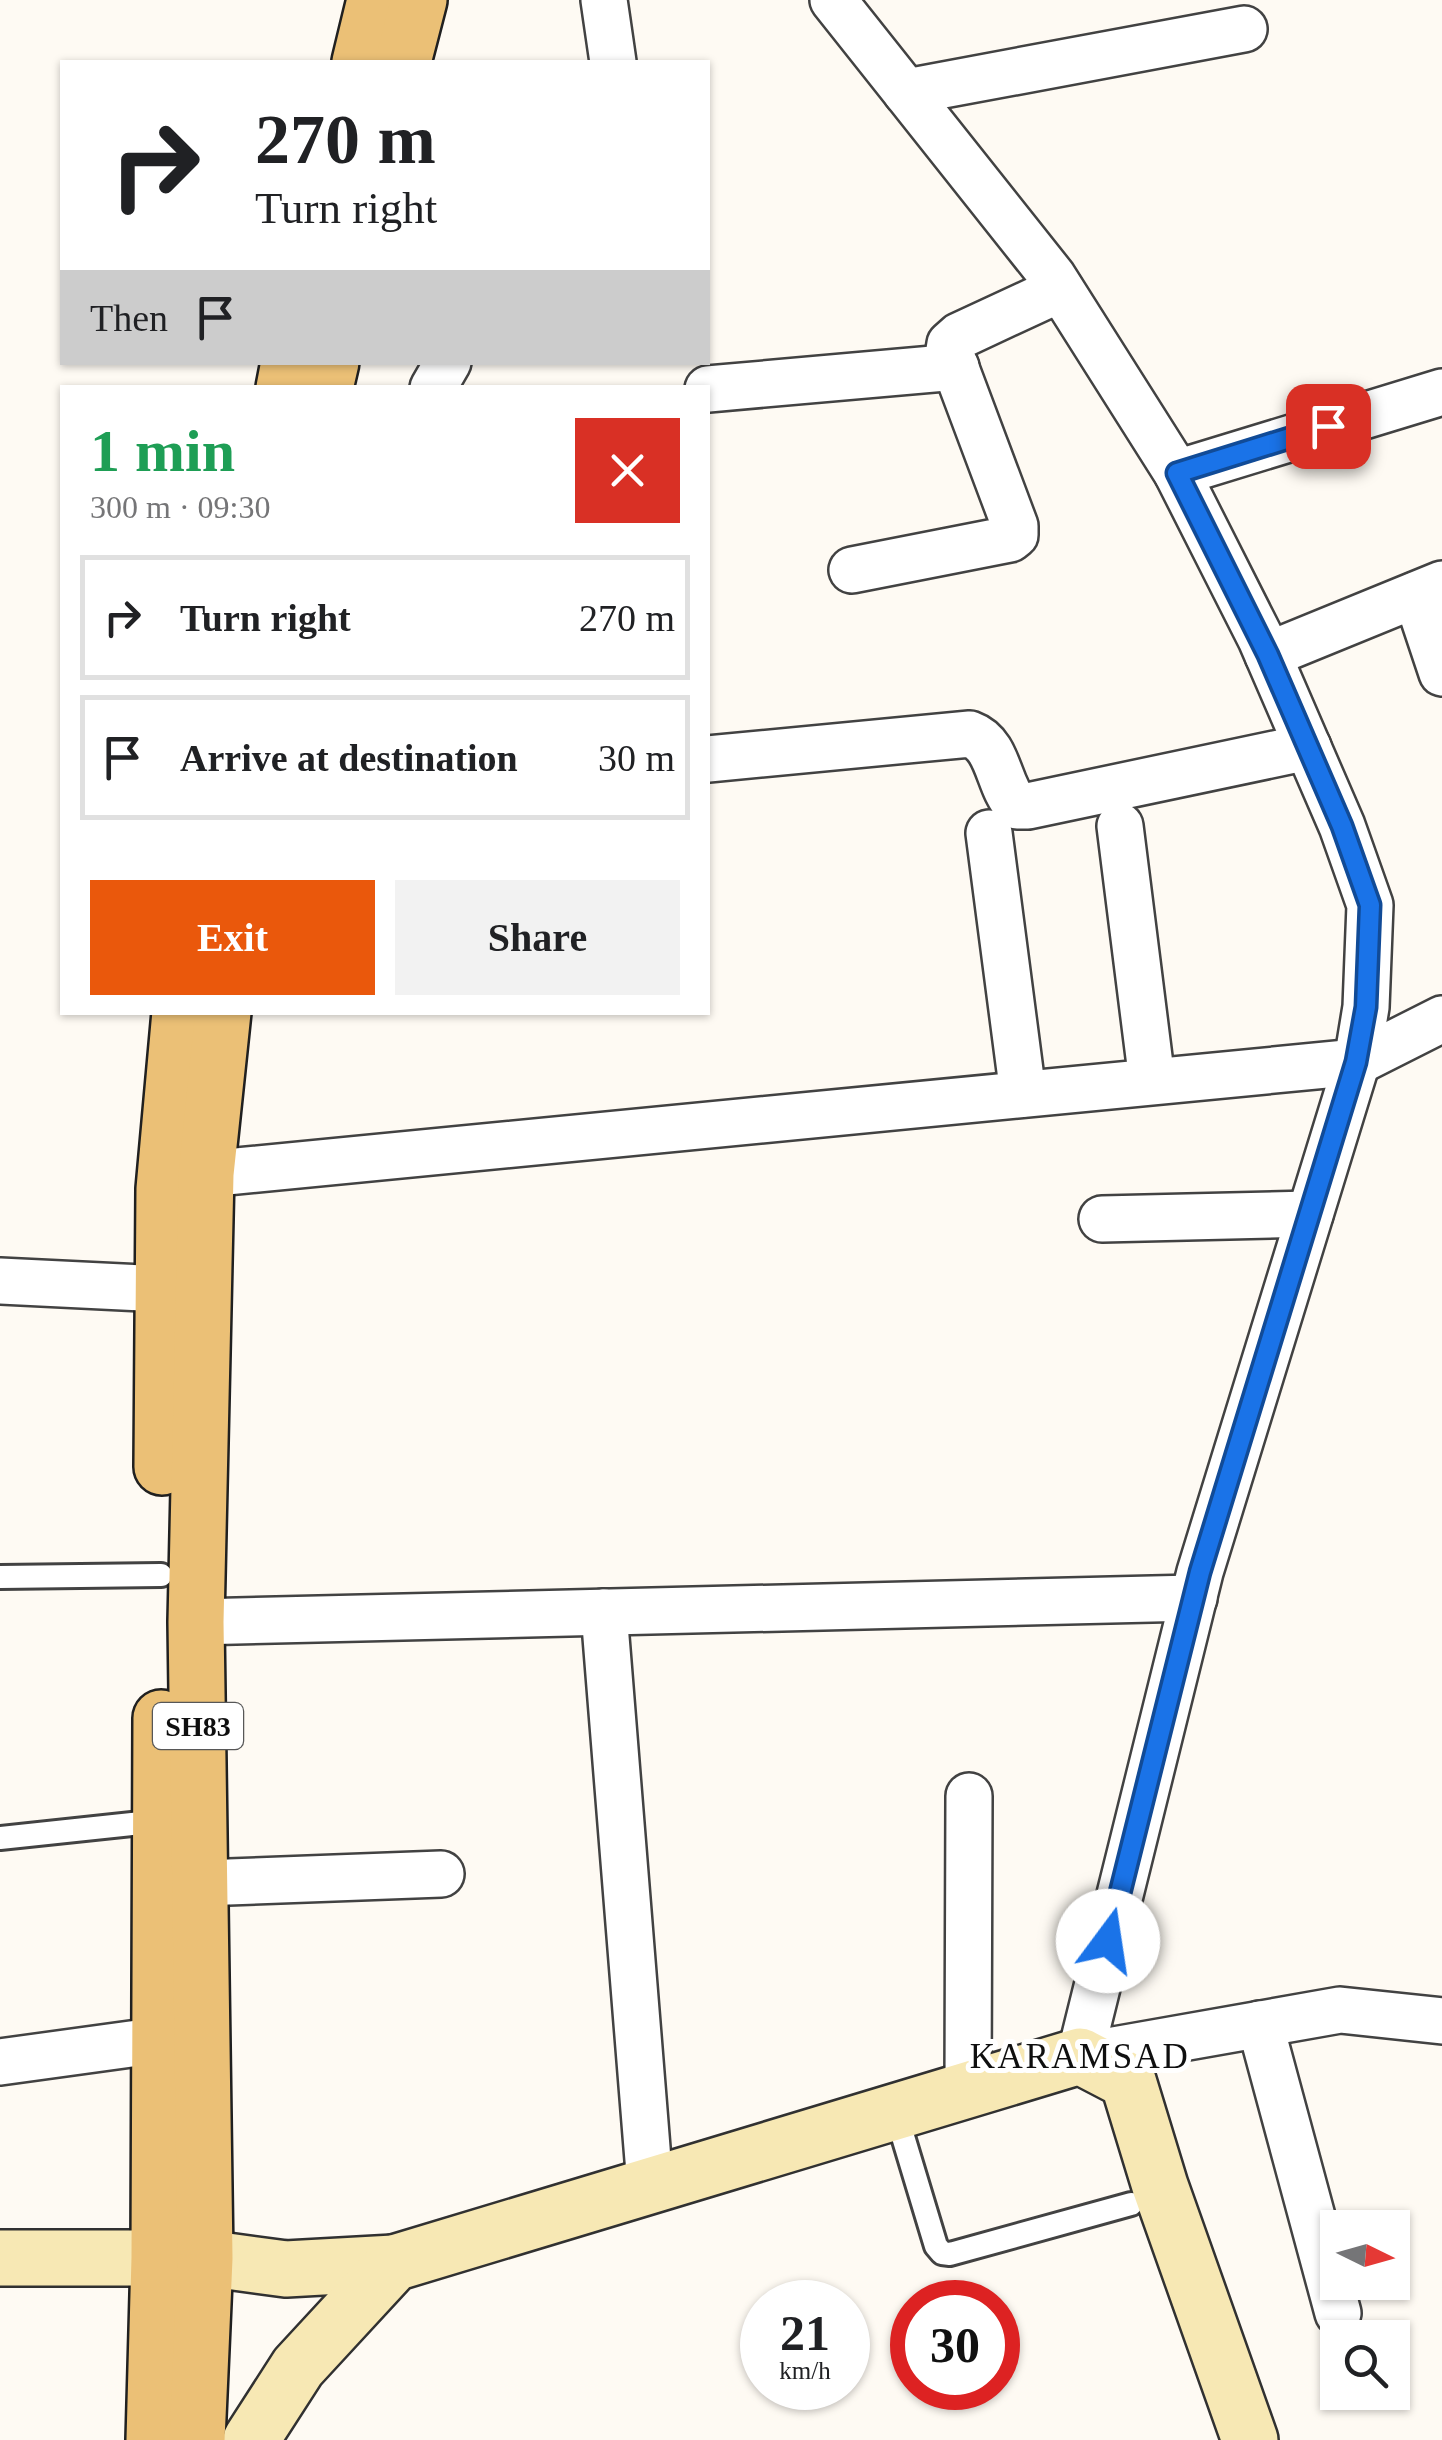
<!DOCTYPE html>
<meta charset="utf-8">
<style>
:root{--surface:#fff;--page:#f2f2f2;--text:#202124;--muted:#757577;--line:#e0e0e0;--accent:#ea580c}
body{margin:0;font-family:Georgia,serif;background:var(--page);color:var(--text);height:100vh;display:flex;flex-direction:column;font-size:38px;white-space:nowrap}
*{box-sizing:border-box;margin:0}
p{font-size:32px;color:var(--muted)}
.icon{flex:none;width:55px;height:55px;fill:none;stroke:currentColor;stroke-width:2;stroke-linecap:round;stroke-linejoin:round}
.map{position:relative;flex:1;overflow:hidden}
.panel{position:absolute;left:60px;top:385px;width:650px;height:630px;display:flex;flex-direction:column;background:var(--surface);border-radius:0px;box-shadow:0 2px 8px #0004}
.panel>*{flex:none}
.banner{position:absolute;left:60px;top:60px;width:650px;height:305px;border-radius:0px;box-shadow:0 2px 8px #0004;background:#fff;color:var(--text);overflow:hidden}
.needle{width:65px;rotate:95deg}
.fabs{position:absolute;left:1320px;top:2210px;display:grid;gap:20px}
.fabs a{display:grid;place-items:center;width:90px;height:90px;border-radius:0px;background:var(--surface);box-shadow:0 2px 8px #0004;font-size:50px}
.speed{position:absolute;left:740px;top:2280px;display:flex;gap:20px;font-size:50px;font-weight:700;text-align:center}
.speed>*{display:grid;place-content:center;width:130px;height:130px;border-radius:50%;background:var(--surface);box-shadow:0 2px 8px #0004;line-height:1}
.speed small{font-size:25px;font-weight:400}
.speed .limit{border:15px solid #d22;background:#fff;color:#111}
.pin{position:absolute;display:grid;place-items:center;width:85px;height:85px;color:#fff;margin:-42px;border-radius:20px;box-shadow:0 5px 15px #0006}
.me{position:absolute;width:110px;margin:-55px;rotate:14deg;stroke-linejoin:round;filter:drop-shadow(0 0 8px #0008)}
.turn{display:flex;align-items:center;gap:35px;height:210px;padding:0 30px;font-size:45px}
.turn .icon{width:130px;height:130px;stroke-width:2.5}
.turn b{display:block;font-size:70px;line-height:85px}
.then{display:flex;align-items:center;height:95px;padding:0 30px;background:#0003;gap:20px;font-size:38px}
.round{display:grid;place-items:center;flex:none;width:105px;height:105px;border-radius:0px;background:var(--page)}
.head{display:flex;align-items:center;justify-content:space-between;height:170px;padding:0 30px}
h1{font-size:60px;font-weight:700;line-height:75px;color:#1e9e55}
.cta{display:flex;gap:20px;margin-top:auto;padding:20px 30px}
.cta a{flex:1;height:115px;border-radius:0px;background:var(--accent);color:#fff;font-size:40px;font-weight:700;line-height:115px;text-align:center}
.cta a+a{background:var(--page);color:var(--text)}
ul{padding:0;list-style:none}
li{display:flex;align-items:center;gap:30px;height:125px;margin:0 20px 15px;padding:0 10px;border:5px solid var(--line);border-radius:0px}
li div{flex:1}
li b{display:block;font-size:38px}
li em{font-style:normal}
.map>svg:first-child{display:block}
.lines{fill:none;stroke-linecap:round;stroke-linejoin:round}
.lane-casing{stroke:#424242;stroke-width:28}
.street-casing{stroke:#424242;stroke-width:50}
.secondary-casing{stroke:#313131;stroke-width:60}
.primary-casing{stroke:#202020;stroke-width:60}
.lane{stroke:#fff;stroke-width:22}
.street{stroke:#fff;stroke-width:45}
.secondary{stroke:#f7e8b4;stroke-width:55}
.primary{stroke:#ebc076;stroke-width:55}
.route-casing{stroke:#114b97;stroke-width:25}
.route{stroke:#1a73e8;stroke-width:18}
.labels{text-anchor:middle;stroke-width:10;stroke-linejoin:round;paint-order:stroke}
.shield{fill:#fff;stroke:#575757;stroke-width:2.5}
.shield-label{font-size:28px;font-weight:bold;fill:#0f0f0f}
.quarter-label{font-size:35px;letter-spacing:2.5px;fill:#0f0f0f;stroke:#fff}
</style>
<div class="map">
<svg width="1442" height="2440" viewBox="0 0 1442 2440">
<rect width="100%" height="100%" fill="#fefaf3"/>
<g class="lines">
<defs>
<g id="lane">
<polyline points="0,1577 161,1575"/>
<polyline points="0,1838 160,1821"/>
<polyline points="895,2110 936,2246 942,2253 950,2254 1131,2204"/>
</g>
<g id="street">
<polyline points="604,0 613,62"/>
<polyline points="833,0 1053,277 1177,473 1261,639 1342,826 1370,905 1366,1007 1357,1062 1200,1572 1080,2056 1340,2010 1442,2021"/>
<polyline points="906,92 1244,29"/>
<polyline points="433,388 448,362"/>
<polyline points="708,389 956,367"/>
<polyline points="1177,473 1442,392"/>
<polyline points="852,570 1010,539 1015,535 1015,526 949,350 950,344 959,336 1060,289"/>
<polyline points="1416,595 1442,673"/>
<polyline points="1268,655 1442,584"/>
<path d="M 708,759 L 970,734 C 1000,745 997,785 1017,806 L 1028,806 L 1308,747"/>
<polyline points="1120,826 1152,1081"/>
<polyline points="989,833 1023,1094"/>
<polyline points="206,1174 1357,1062 1442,1019"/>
<polyline points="1102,1219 1310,1214"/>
<polyline points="0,1281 163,1289"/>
<polyline points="604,1612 650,2185"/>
<polyline points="196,1622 1194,1598"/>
<polyline points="201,1883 441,1874"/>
<polyline points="1260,2024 1338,2313"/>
<polyline points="0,2062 160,2040"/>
<polyline points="968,2088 969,1796"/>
</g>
<g id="secondary">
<polyline points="0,2258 205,2258 286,2269 394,2263"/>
<polyline points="251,2440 298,2367 394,2263 1080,2056 1128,2081 1160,2186 1250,2440"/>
</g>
<g id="primary">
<polyline points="360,62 375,0"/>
<polyline points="403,62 419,0"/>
<polyline points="284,388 289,362"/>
<polyline points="325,388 331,362"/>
<polyline points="162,1467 164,1189 180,1012"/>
<polyline points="154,2440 159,2258 161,1718"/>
<polyline points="197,2440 205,2258 196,1622 206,1174 223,1012"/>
</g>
</defs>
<use href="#lane" class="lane-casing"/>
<use href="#street" class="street-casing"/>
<use href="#secondary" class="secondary-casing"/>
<use href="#primary" class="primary-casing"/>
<use href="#lane" class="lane"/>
<use href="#street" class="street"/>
<use href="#secondary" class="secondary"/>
<use href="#primary" class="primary"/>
</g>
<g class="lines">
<defs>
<polyline id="route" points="1108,1941 1200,1572 1356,1062 1366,1007 1370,905 1342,826 1268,655 1177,473 1328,426"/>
</defs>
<use href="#route" class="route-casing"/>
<use href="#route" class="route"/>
</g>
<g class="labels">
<rect class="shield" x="153" y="1703" width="90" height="46" rx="8"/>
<g class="shield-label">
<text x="198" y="1736">SH83</text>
</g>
<g class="quarter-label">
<text x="1080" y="2068">KARAMSAD</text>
</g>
</g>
</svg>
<div class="fabs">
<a><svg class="needle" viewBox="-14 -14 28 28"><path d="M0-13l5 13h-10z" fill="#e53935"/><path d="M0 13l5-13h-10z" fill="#757577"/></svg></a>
<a><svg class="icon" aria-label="search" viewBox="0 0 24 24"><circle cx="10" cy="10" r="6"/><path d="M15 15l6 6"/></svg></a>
</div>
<div class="speed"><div>21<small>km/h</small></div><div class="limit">30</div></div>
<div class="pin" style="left:1328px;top:426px;background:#d93025"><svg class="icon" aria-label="arrive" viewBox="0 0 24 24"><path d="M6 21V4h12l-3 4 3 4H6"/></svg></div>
<svg class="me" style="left:1108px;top:1941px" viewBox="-20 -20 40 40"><circle r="19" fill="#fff"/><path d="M0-13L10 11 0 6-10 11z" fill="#1a73e8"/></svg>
<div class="banner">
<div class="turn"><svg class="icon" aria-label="right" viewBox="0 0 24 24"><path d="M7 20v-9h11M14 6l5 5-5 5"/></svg><div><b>270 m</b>Turn right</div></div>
<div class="then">Then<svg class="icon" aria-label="arrive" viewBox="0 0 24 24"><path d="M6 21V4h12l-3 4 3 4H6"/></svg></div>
</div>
<section class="panel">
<div class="head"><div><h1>1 min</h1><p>300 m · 09:30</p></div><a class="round" style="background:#d93025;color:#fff"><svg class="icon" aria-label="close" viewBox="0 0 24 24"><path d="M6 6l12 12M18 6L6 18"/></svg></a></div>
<ul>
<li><svg class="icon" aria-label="right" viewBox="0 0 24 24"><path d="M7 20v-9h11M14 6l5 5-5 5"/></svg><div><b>Turn right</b></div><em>270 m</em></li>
<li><svg class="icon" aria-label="arrive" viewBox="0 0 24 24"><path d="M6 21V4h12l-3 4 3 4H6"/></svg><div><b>Arrive at destination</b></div><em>30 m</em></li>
</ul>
<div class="cta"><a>Exit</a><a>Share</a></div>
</section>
</div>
